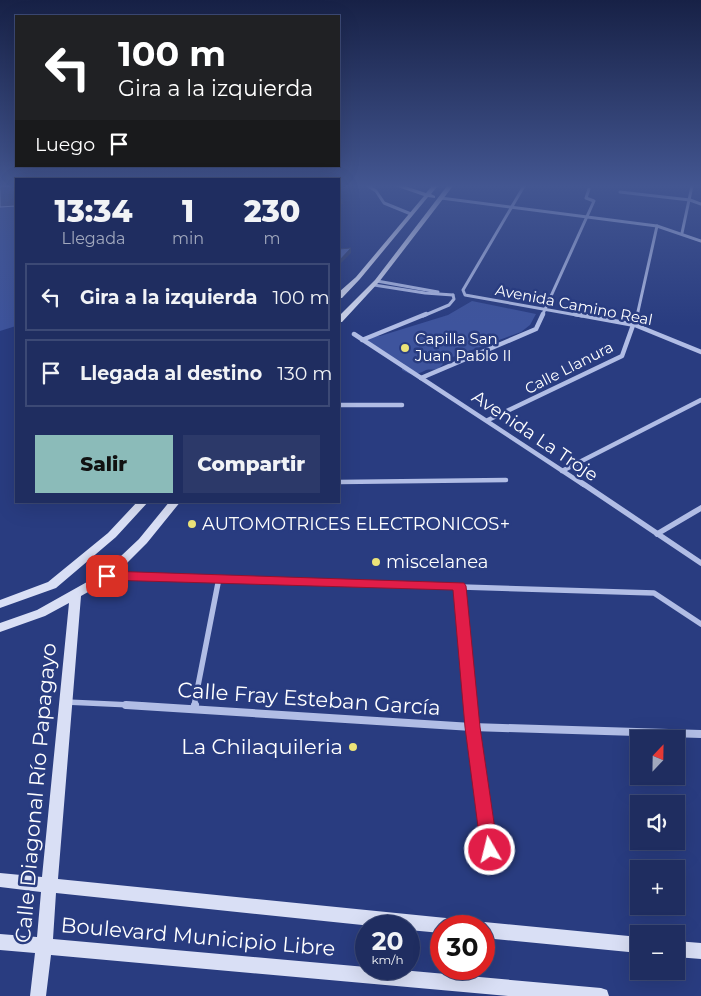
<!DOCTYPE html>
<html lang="es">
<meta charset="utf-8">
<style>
:root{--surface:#1f2d60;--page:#2c3969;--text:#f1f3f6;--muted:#a1a8bd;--line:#3c4975;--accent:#8bbbb9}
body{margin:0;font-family:Montserrat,sans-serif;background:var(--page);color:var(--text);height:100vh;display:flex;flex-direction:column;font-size:19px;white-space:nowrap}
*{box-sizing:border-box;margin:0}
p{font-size:16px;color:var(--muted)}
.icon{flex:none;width:28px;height:28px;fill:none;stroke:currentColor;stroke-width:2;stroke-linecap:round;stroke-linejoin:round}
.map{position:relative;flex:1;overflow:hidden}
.side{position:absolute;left:15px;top:178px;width:325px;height:325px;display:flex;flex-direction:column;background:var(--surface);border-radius:0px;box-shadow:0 5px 20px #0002,0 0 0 1px var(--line)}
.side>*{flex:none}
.top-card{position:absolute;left:15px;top:15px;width:325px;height:152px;border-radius:0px;box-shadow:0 5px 20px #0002,0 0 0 1px var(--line);background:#202124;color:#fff;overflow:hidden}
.needle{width:32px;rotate:22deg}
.controls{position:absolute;left:630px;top:730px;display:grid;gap:10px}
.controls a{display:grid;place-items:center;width:55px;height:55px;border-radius:0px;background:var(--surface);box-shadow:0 5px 20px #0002,0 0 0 1px var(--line);font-size:25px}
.speed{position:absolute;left:355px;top:915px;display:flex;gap:10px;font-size:25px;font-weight:700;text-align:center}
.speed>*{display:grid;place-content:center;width:65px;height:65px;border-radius:50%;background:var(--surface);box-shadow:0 5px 20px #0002,0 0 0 1px var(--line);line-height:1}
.speed small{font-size:12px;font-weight:400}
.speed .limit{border:8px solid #d22;background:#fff;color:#111}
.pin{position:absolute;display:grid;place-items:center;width:42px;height:42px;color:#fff;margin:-21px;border-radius:10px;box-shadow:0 2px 8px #0006}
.me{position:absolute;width:55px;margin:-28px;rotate:352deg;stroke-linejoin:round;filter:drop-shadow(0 0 4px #0008)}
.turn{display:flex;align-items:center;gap:18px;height:105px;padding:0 20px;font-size:22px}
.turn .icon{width:65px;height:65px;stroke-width:2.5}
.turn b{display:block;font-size:35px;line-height:42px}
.then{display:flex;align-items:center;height:48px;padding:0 20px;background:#0003;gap:10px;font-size:19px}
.eta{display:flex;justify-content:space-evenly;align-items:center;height:85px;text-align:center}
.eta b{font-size:30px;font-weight:800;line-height:35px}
.button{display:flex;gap:10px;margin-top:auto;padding:10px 20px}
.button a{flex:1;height:58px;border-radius:0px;background:var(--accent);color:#111;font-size:20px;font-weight:800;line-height:58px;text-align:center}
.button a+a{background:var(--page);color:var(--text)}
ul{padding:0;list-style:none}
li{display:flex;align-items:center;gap:15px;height:68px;margin:0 10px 8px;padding:0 10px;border:2px solid var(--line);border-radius:0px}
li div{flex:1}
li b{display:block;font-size:19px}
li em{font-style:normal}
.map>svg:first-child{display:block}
.green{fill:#3e549d}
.water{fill:#404e80;stroke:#a5b5e5}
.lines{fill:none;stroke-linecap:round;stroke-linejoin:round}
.street-far3{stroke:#b1bde5;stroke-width:3}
.street-far2{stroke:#b1bde5;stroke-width:4.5}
.street-far1{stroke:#b1bde5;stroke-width:5.5}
.street{stroke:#b1bde5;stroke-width:8}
.secondary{fill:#d9dff5;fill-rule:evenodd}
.shaded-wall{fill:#394776}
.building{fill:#5266a8;stroke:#394776}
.route{fill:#e11d48;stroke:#92132f}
.poi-dot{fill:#ece378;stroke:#293c80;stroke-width:2}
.labels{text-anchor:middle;stroke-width:5;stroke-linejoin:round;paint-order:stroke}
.far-street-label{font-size:15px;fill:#fff;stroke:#293c80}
.far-poi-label{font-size:15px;fill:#fff;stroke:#293c80;text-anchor:start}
.street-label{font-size:18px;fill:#fff;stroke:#293c80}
.poi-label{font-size:18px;fill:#fff;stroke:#293c80;text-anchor:start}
.near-street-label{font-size:21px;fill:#fff;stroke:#293c80}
.near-poi-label{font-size:21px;fill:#fff;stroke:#293c80;text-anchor:end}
</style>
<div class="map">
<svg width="701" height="996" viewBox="0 0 701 996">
<rect width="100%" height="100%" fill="#293c80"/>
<g class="green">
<polygon points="0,186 16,186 16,326 0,331"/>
<path d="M 472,301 L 536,314 L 530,325 L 521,332 L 442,361 L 443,364 L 438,369 C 434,370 429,369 426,370 C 417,375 412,376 402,370 L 402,367 L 404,364 L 367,341 C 370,337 375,336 380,336 L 448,315 Z"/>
</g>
<polygon class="water" points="0,186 16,186 16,206 0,207"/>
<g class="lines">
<g class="street-far3">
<polyline points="368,186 376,191 384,203 411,214"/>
<polyline points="524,186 463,290 465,295 582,316"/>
<polyline points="620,192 690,200 701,204"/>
<polyline points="441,198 657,226 701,241"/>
<polyline points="682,233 692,186"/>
<polyline points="377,281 438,292"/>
<polyline points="374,285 425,293 453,295"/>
<polyline points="423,316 449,305 454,299 453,295"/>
<polyline points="542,316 594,201 586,198 589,189"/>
<polyline points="637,316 657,226"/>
</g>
<g class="street-far2">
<polyline points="575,314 635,325 701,352"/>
<polyline points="354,334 584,485"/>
<polyline points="362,340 426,314"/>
<polyline points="421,378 536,329 543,314"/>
<polyline points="339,405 402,405"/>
<polyline points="488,420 622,356 637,314"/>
<polyline points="562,471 701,400"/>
<polyline points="339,482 506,480"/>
</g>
<g class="street-far1">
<polyline points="582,483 701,563"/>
<polyline points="657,534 701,508"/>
<polyline points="110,576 654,593 701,624"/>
<polyline points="459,586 470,706"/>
<polyline points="66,702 153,706"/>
<polyline points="194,706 219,578"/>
</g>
<g class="street">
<polyline points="126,705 472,727 701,734"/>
<polyline points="470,705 490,849"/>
<polyline points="194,708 195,705"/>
</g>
<g class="secondary">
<polygon points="395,186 405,186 426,193 432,186 438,186 431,194 435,196 435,198 428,197 360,279 342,298 339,298 339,292 356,277 424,196"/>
<polygon points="447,186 453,186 379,282 342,322 339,322 339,316 375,280"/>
<polygon points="138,501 149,501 116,537 56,588 0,608 0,600 48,582 108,533"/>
<polygon points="170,501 181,501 147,543 111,579 81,596 58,879 446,918 452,920 454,926 441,926 441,933 409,930 409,926 372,926 56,893 53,939 366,967 366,969 390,969 601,988 607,990 609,996 508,996 51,955 46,996 30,996 35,953 0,950 0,934 37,937 41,892 0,887 0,873 42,877 69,603 45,616 0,632 0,623 37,610 103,573 139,539"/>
<polygon points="484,922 639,937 639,953 484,938 484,926 478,926"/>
<polygon points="676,941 701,943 701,959 676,957"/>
</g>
</g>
<g class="shaded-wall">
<polygon points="343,200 343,204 339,205 339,201"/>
<polygon points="351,248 351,253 339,265 339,261"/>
</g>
<g class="building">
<polygon points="339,198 343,200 339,201"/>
<polygon points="351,248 339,261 339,249"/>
</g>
<linearGradient id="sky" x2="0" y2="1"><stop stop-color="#172146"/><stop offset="0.57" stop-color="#435691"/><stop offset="1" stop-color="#435691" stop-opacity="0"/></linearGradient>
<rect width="701" height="326" fill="url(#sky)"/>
<polygon class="route" points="107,571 464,583 466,586 480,727 498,850 496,855 490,857 484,855 481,850 465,727 453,590 107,580 100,576"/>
<g class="poi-dot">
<circle cx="405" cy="348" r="5"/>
<circle cx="192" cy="524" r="5"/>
<circle cx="376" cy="562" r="5"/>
<circle cx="353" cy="747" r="5"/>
</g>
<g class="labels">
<g class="far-street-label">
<text transform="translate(574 305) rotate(11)" y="5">Avenida Camino Real</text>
<text transform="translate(569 368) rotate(-27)" y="5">Calle Llanura</text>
</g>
<g class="far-poi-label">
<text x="415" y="344">Capilla San<tspan x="415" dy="17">Juan Pablo II</tspan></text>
</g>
<g class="street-label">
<text transform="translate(535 436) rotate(34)" y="6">Avenida La Troje</text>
</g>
<g class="poi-label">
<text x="202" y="530">AUTOMOTRICES ELECTRONICOS+</text>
<text x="386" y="568">miscelanea</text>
</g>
<g class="near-street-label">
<text transform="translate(309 699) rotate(4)" y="7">Calle Fray Esteban García</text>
<text transform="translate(36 793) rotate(-85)" y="7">Calle Diagonal Río Papagayo</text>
<text transform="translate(198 937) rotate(5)" y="7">Boulevard Municipio Libre</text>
</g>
<g class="near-poi-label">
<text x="343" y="754">La Chilaquileria</text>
</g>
</g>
</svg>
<div class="controls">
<a><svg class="needle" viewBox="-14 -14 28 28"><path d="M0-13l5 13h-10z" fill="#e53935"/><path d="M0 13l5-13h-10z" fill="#a1a8bd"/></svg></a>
<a><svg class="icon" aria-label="sound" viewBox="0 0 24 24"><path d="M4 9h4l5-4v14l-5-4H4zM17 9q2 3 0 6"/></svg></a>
<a>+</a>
<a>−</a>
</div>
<div class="speed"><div>20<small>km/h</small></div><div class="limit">30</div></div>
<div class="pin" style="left:107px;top:576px;background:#d93025"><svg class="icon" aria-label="arrive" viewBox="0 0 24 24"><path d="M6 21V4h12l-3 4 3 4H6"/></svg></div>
<svg class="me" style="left:490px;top:850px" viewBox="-20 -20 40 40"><circle r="17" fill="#e11d48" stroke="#fff" stroke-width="3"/><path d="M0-11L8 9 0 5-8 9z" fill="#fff"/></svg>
<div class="top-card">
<div class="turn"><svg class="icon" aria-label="left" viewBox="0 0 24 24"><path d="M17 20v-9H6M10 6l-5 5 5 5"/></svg><div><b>100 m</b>Gira a la izquierda</div></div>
<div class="then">Luego<svg class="icon" aria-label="arrive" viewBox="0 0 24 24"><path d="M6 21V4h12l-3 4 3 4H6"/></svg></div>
</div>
<section class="side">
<div class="eta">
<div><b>13:34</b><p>Llegada</p></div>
<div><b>1</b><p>min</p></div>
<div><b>230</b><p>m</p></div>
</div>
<ul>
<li><svg class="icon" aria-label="left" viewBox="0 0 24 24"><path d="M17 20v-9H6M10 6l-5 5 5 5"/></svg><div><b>Gira a la izquierda</b></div><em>100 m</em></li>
<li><svg class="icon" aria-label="arrive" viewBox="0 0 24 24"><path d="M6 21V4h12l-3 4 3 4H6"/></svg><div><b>Llegada al destino</b></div><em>130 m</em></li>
</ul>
<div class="button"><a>Salir</a><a>Compartir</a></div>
</section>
</div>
